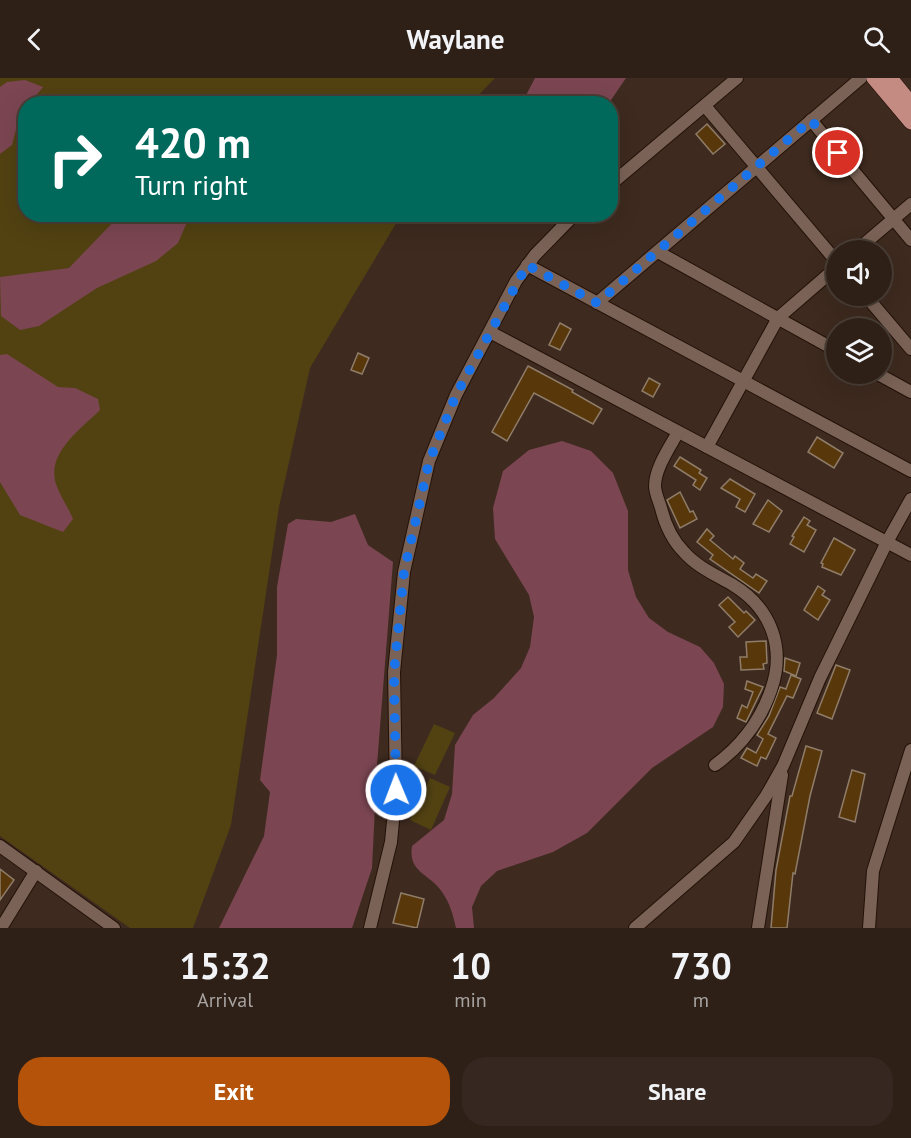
<!DOCTYPE html>
<style>
:root{--surface:#2e2017;--page:#362820;--text:#f1f3f6;--muted:#a7a3a1;--line:#493e36;--accent:#b45309}
body{margin:0;font-family:"PT Sans",sans-serif;background:var(--page);color:var(--text);height:100vh;display:flex;flex-direction:column;font-size:22px;white-space:nowrap}
*{box-sizing:border-box;margin:0}
p{font-size:20px;color:var(--muted)}
.icon{flex:none;width:33px;height:33px;fill:none;stroke:currentColor;stroke-width:2;stroke-linecap:round;stroke-linejoin:round}
.map{position:relative;height:850px;overflow:hidden}
.side{display:flex;flex-direction:column;background:var(--surface);flex:1}
.side>*{flex:none}
.banner{position:absolute;left:18px;top:18px;width:600px;height:126px;border-radius:24px;box-shadow:0 6px 24px #0002,0 0 0 2px var(--line);background:#00695c;color:#fff;overflow:hidden}
.controls{position:absolute;left:826px;top:162px;display:grid;gap:12px}
.controls a{display:grid;place-items:center;width:66px;height:66px;border-radius:50%;background:var(--surface);box-shadow:0 6px 24px #0002,0 0 0 2px var(--line);font-size:30px}
.pin{position:absolute;display:grid;place-items:center;width:51px;height:51px;color:#fff;margin:-26px;border:3px solid #fff;border-radius:50%;box-shadow:0 2px 6px #0007}
.me{position:absolute;width:66px;margin:-33px;rotate:359deg;stroke-linejoin:round;filter:drop-shadow(0 0 4px #0008)}
.turn{display:flex;align-items:center;gap:21px;height:126px;padding:0 18px;font-size:27px}
.turn .icon{width:78px;height:78px;stroke-width:2.5}
.turn b{display:block;font-size:42px;line-height:51px}
.eta{display:flex;justify-content:space-evenly;align-items:center;height:102px;text-align:center}
.eta b{font-size:36px;font-weight:700;line-height:42px}
.primary-button{display:flex;gap:12px;margin-top:auto;padding:12px 18px}
.primary-button a{flex:1;height:69px;border-radius:24px;background:var(--accent);color:#fff;font-size:24px;font-weight:700;line-height:69px;text-align:center}
.primary-button a+a{background:var(--page);color:var(--text)}
header{display:flex;justify-content:space-between;align-items:center;height:78px;padding:0 18px;background:var(--surface);font-size:27px;font-weight:700}
.map>svg:first-child{display:block}
.green{fill:#524212}
.water{fill:#7b4652}
.building{fill:#58370b;stroke:#8f7d6a;stroke-width:1.5}
.lines{fill:none;stroke-linecap:round;stroke-linejoin:round}
.minor-casing{stroke:#241208;stroke-width:14}
.major-casing{stroke:#241208;stroke-width:16}
.minor{stroke:#7a6256;stroke-width:12}
.major{stroke:#c38b81;stroke-width:15}
.route{stroke:#1a73e8;stroke-width:10;stroke-dasharray:0 18}
</style>
<header><svg class="icon" aria-label="back" viewBox="0 0 24 24"><path d="M15 5l-7 7 7 7"/></svg>Waylane<svg class="icon" aria-label="search" viewBox="0 0 24 24"><circle cx="10" cy="10" r="6"/><path d="M15 15l6 6"/></svg></header>
<div class="map">
<svg width="911" height="850" viewBox="0 0 911 850">
<rect width="100%" height="100%" fill="#3e2a1f"/>
<g class="green">
<polygon points="0,0 495,0 471,25 26,26 26,136 401,137 310,290 279,429 231,747 193,850 130,850 0,758"/>
<polygon points="434,646 455,655 435,697 414,688"/>
<polygon points="430,700 450,709 431,752 410,742"/>
</g>
<g class="water">
<polygon points="535,0 626,0 609,25 522,25"/>
<polygon points="25,2 43,9 30,25 26,26 25,32 19,40 12,67 0,76 0,9 7,4"/>
<polygon points="121,136 190,137 178,165 156,183 97,210 39,248 20,252 1,238 0,199 69,190"/>
<path d="M 7,276 L 58,309 L 75,310 L 98,321 L 100,332 C 81,351 46,375 56,406 C 60,418 68,429 73,441 L 63,454 L 20,437 L 0,404 L 0,277 Z"/>
<path d="M 562,363 L 591,373 L 613,395 L 628,433 L 628,492 L 636,519 L 649,540 L 668,554 L 700,569 L 714,585 L 724,606 L 723,629 L 713,649 L 652,690 L 587,755 L 553,774 L 497,793 L 481,808 L 472,829 L 474,850 L 456,850 C 453,837 450,825 442,814 C 429,795 408,795 412,768 L 444,742 L 452,716 L 455,667 L 473,637 L 494,620 L 521,590 L 530,569 L 534,539 L 529,517 L 495,461 L 493,430 L 503,393 L 529,372 Z"/>
<polygon points="355,436 368,467 393,484 377,687 372,790 352,850 219,850 264,758 270,714 260,702 277,577 277,509 288,446 296,441 331,444"/>
</g>
<g class="building">
<polygon points="707,46 725,66 713,76 696,56"/>
<polygon points="560,245 571,251 560,272 549,267"/>
<polygon points="358,275 369,280 362,296 351,292"/>
<polygon points="528,288 573,312 572,314 602,331 593,346 534,315 507,363 492,354"/>
<polygon points="649,300 660,306 653,319 642,313"/>
<polygon points="817,359 843,375 834,390 808,374"/>
<polygon points="680,379 701,392 699,395 707,400 700,412 693,407 696,402 674,388"/>
<polygon points="730,401 755,416 745,434 736,429 740,421 721,410"/>
<polygon points="680,414 690,434 693,433 697,441 680,450 667,422"/>
<polygon points="768,422 782,433 769,454 753,446"/>
<polygon points="804,439 810,443 807,447 816,452 804,474 790,466 794,459 792,458"/>
<polygon points="707,451 714,458 710,462 733,481 735,478 744,485 740,491 753,500 756,496 767,503 759,515 710,481 713,477 697,464"/>
<polygon points="834,460 855,472 841,497 822,489 823,486 821,485"/>
<polygon points="818,508 825,513 822,517 830,522 818,542 804,532"/>
<polygon points="728,519 744,535 746,533 755,542 738,559 729,549 735,544 719,527"/>
<polygon points="766,563 767,585 763,586 764,591 741,592 740,579 747,579 746,564"/>
<polygon points="785,580 800,585 796,598 784,593"/>
<polygon points="836,587 850,592 832,641 817,635"/>
<polygon points="791,597 801,601 793,620 787,618 768,656 776,660 766,681 761,679 757,688 741,680 747,670 756,675 763,661 757,657 769,638 780,609 786,611"/>
<polygon points="747,603 763,609 746,644 737,640 742,627 747,630 753,614 745,611"/>
<polygon points="806,668 822,673 810,718 795,796 793,795 787,850 771,850 776,792 790,718 792,718"/>
<polygon points="852,692 865,696 855,744 839,739"/>
<polygon points="0,791 14,802 0,822"/>
<polygon points="401,815 424,821 417,850 393,845"/>
</g>
<g class="lines">
<defs>
<g id="minor">
<polyline points="705,28 837,184"/>
<polyline points="811,42 911,162"/>
<polyline points="610,107 737,0"/>
<polyline points="857,172 911,126"/>
<polyline points="658,174 837,273"/>
<polyline points="527,187 911,393"/>
<polyline points="866,218 911,271"/>
<polyline points="597,225 861,0"/>
<polyline points="490,254 911,477"/>
<polyline points="878,296 911,314"/>
<path d="M 678,354 C 670,369 655,390 655,408 C 655,415 659,423 661,430 C 665,446 672,462 684,474 C 697,489 716,497 733,507 C 771,530 786,570 771,612 C 760,644 741,668 715,687"/>
<polyline points="707,369 778,240 837,189"/>
<polyline points="0,768 114,850"/>
<polyline points="1,850 36,793"/>
<polyline points="370,850 391,764 396,712 394,594 404,494 429,383 456,317 516,203 535,177 575,136"/>
<polyline points="635,850 734,764 766,718 783,688 820,600 887,464 911,421"/>
<polyline points="758,850 782,697"/>
<polyline points="869,850 873,793 911,672"/>
</g>
<g id="major">
<polyline points="874,0 911,44"/>
<polyline points="890,0 911,26"/>
</g>
</defs>
<use href="#minor" class="minor-casing"/>
<use href="#major" class="major-casing"/>
<use href="#minor" class="minor"/>
<use href="#major" class="major"/>
</g>
<g class="lines">
<polyline class="route" points="396,712 394,594 404,494 429,384 456,317 527,187 597,225 811,42 838,75"/>
</g>
</svg>
<div class="controls">
<a><svg class="icon" aria-label="sound" viewBox="0 0 24 24"><path d="M4 9h4l5-4v14l-5-4H4zM17 9q2 3 0 6"/></svg></a>
<a><svg class="icon" aria-label="layers" viewBox="0 0 24 24"><path d="M12 4l9 5-9 5-9-5zM3 14l9 5 9-5"/></svg></a>
</div>
<div class="pin" style="left:838px;top:75px;background:#d93025"><svg class="icon" aria-label="arrive" viewBox="0 0 24 24"><path d="M6 21V4h12l-3 4 3 4H6"/></svg></div>
<svg class="me" style="left:396px;top:712px" viewBox="-20 -20 40 40"><circle r="17" fill="#1a73e8" stroke="#fff" stroke-width="3"/><path d="M0-11L8 9 0 5-8 9z" fill="#fff"/></svg>
<div class="banner">
<div class="turn"><svg class="icon" aria-label="right" viewBox="0 0 24 24"><path d="M7 20v-9h11M14 6l5 5-5 5"/></svg><div><b>420 m</b>Turn right</div></div>
</div>
</div>
<section class="side">
<div class="eta">
<div><b>15:32</b><p>Arrival</p></div>
<div><b>10</b><p>min</p></div>
<div><b>730</b><p>m</p></div>
</div>
<div class="primary-button"><a>Exit</a><a>Share</a></div>
</section>
